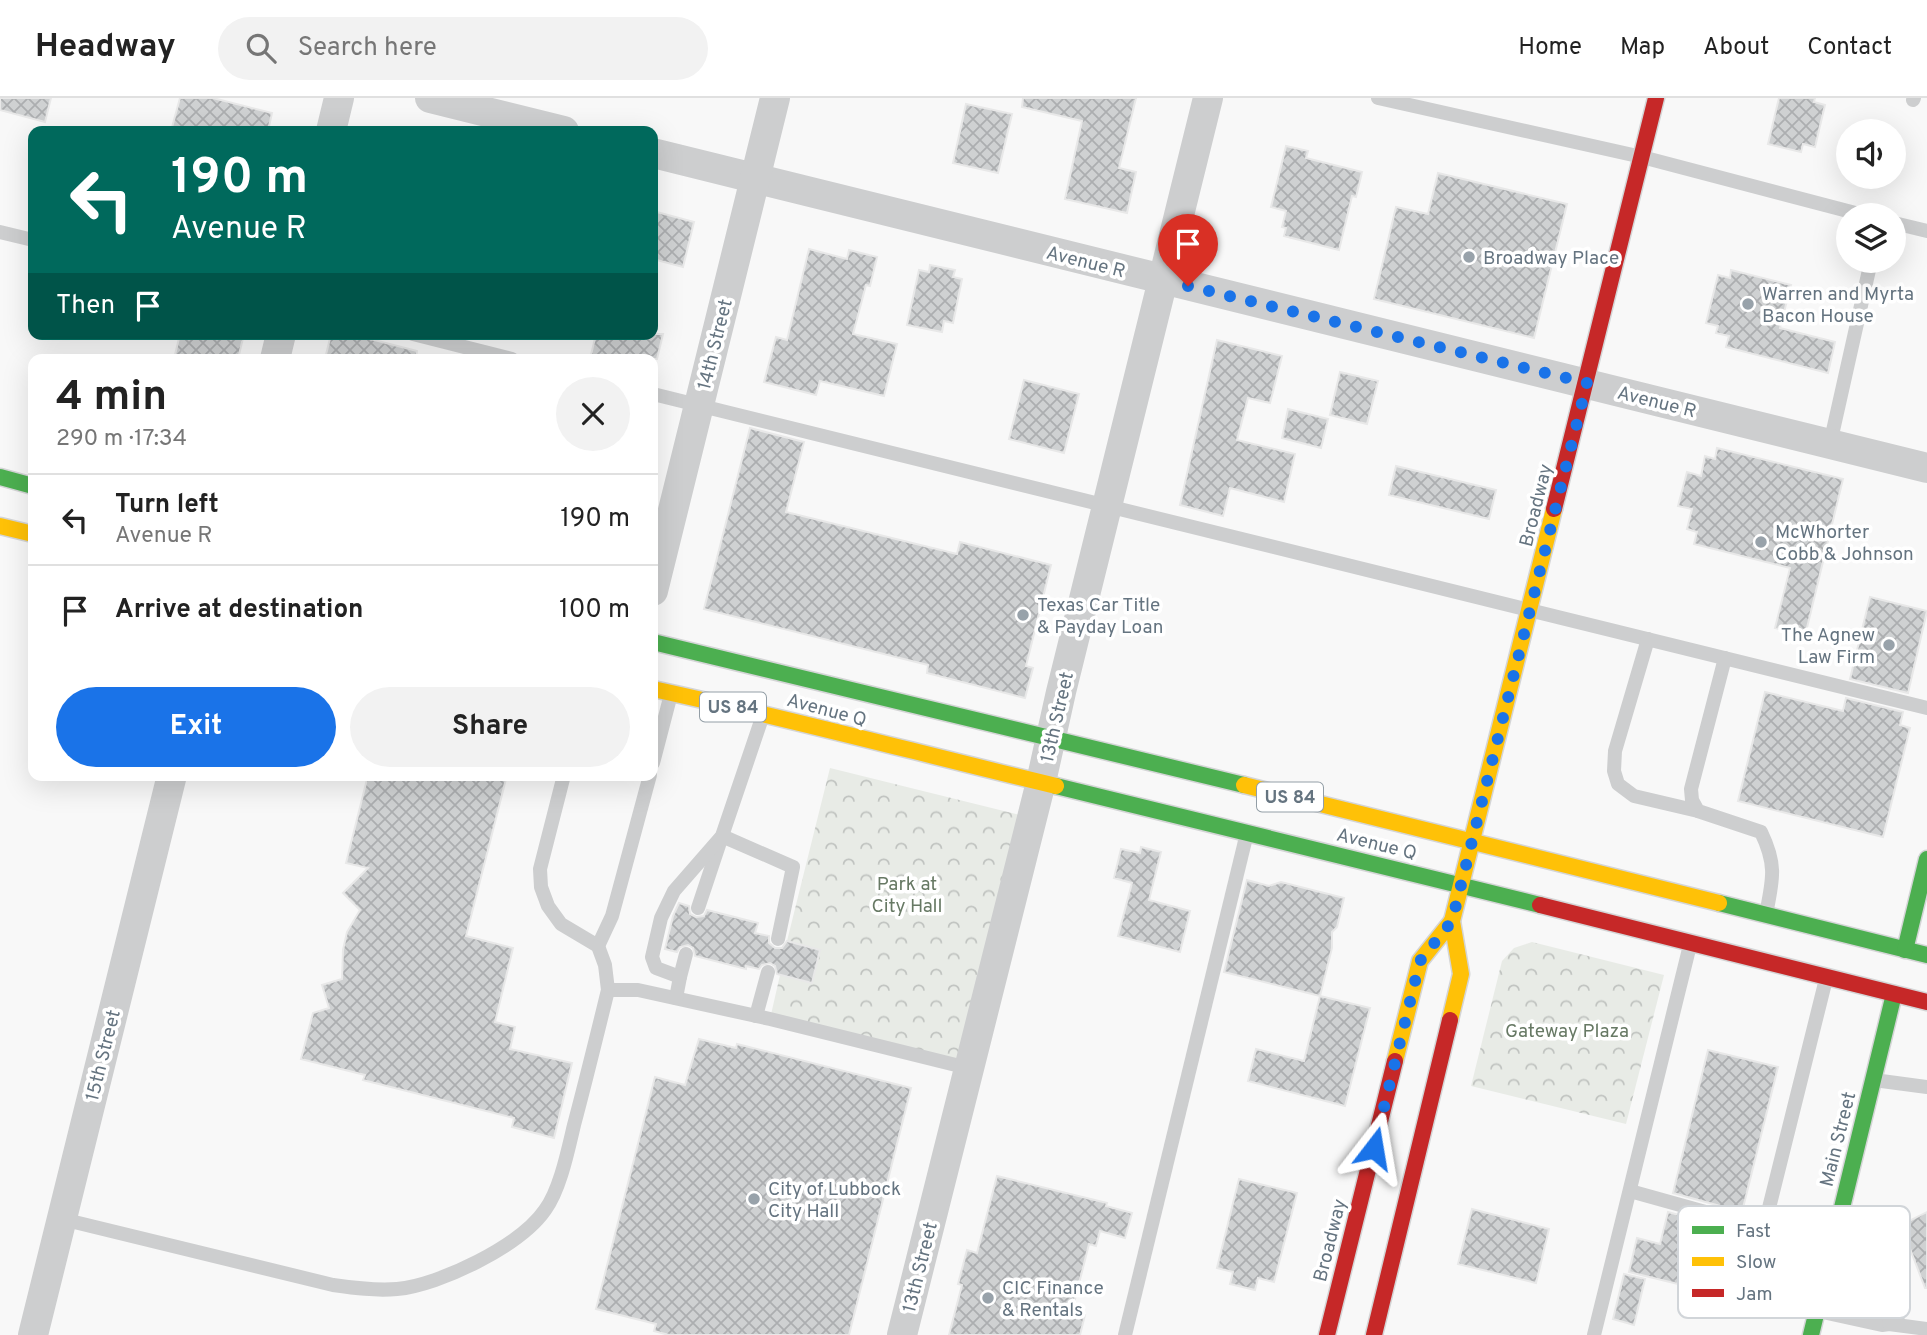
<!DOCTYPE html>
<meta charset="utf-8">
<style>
:root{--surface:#fff;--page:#f2f2f2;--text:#222;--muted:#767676;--line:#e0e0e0;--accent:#1a73e8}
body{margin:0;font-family:Overpass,sans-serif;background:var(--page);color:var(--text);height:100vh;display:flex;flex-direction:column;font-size:26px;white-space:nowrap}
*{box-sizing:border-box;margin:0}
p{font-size:23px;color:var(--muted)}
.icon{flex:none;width:38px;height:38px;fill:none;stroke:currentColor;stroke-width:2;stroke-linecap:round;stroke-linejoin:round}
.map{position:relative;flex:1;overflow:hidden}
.sheet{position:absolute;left:28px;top:256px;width:630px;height:427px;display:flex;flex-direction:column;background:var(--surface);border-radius:14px;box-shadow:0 7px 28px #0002}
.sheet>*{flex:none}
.hud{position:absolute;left:28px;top:28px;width:630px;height:214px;border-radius:14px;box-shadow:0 7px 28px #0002;background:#00695c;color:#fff;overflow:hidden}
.tools{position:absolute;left:1836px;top:21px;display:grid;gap:14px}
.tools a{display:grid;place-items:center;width:70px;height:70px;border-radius:50%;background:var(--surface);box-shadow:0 7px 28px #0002;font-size:35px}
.pin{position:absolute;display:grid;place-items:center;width:60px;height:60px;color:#fff;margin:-72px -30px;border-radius:50% 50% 50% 0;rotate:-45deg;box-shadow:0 0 7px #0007}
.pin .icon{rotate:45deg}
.me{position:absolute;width:77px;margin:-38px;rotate:14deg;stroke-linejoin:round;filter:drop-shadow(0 0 5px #0008)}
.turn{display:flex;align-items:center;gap:24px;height:147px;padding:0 28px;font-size:32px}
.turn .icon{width:91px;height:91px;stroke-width:2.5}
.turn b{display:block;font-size:49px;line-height:60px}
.then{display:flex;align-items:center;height:66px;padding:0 28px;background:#0003;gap:14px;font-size:26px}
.round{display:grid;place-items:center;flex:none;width:74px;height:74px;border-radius:37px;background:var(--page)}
.head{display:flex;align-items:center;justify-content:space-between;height:119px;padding:0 28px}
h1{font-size:42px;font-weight:700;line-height:52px}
.action{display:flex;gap:14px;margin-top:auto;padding:14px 28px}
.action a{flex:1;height:80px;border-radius:42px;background:var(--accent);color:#fff;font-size:28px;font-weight:700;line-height:80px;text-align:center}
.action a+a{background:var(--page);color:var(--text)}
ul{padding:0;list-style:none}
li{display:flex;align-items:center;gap:21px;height:91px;padding:0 28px;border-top:2px solid var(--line)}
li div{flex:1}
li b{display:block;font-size:26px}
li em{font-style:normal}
header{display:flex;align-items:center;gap:42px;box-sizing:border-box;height:98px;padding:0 35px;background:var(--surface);border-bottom:2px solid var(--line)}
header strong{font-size:33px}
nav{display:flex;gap:38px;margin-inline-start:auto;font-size:24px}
.search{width:490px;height:63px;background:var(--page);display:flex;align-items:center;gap:18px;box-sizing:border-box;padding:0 24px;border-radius:38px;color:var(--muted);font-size:26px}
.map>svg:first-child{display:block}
.park{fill:url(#park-crowns)}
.building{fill:url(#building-cross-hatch);stroke:#e8e8e8;stroke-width:2}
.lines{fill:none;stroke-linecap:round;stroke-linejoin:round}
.fast-casing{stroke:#d4d5d6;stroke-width:19}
.slow-casing{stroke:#d4d5d6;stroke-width:19}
.jam-casing{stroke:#d4d5d6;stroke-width:19}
.lane{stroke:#cdcecf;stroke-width:14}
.street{stroke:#cdcecf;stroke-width:30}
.fast{stroke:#4caf50;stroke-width:16}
.slow{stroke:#ffc107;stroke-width:16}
.jam{stroke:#c62828;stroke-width:16}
.route{stroke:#1a73e8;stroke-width:12;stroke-dasharray:0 21.6}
.poi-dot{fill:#98a2aa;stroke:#fff;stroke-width:2.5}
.labels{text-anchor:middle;stroke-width:7;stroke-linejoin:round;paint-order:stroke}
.shield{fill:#fff;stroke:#939ea6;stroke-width:2}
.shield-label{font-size:18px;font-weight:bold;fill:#657480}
.poi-label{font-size:19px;fill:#657480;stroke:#fff;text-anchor:start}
.street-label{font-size:19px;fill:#657480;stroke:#fff}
.park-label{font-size:19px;fill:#677964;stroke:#fff}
.key{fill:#fff;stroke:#d1d5d9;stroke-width:2}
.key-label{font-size:19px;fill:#657480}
</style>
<header>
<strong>Headway</strong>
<div class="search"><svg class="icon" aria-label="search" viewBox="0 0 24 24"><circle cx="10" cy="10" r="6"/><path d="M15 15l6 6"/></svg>Search here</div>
<nav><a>Home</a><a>Map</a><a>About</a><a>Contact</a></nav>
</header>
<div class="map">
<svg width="1927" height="1237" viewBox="0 0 1927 1237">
<defs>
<pattern id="park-crowns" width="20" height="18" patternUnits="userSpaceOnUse" patternTransform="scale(1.75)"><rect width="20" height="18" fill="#e8ebe6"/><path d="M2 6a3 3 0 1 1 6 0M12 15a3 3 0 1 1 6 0" fill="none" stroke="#c0c3c0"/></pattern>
<pattern id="building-cross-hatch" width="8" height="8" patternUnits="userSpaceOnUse" patternTransform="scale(1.75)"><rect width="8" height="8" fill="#cfd1d2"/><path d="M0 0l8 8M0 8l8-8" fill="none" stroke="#acaeb0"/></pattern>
</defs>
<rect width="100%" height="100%" fill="#f8f8f8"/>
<g class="park">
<polygon points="830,670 1032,720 968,970 770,921 780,877 820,852 787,843"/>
<polygon points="1532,844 1664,877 1626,1026 1471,988 1502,863 1514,850"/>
</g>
<g class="building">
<polygon points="0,0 51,0 45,24 0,12"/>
<polygon points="180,0 213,0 272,15 268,33 171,33"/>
<polygon points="1023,0 1136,0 1119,70 1136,74 1127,115 1065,101 1082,23 1022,9"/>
<polygon points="1779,0 1815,0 1814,4 1825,7 1815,49 1803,46 1801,54 1768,46"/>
<polygon points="966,6 1012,16 998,75 953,65"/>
<polygon points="1286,48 1308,53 1306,60 1362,74 1356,99 1352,98 1339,152 1284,138 1286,130 1282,129 1286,113 1271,109"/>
<polygon points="1438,75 1567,106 1534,240 1374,201 1396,109 1428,116"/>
<polygon points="653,113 694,124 683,169 653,161"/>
<polygon points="809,151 847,161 849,152 877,159 870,188 866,187 853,236 897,246 884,298 820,283 816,297 764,284 776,239 787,242"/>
<polygon points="930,167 955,172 953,179 962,181 953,225 944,223 942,234 907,227 919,172 929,174"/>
<polygon points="1731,172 1791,187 1780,230 1835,244 1828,275 1726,249 1729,238 1716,235 1718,228 1706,225 1718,177 1730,180"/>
<polygon points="180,236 226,236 243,240 238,261 174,261"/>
<polygon points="331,236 351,236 417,253 416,261 325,261"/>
<polygon points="596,236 663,236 657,261 590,261"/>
<polygon points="1217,242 1282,258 1270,305 1248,300 1237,342 1295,356 1284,404 1230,390 1223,418 1180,407"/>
<polygon points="1340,274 1378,283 1367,326 1330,317"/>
<polygon points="1024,282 1079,296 1064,355 1009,341"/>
<polygon points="1288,311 1328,321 1321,350 1282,340"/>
<polygon points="750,330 804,344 786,414 957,456 960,444 1051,467 1026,568 1033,570 1025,600 927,575 928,567 704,511"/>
<polygon points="1717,350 1843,381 1805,538 1775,530 1790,470 1694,446 1697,434 1687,431 1692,411 1678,408 1687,374 1701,378 1705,358 1715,361"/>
<polygon points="1396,368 1496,392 1489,421 1389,397"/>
<polygon points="1870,499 1927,513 1908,595 1850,581"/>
<polygon points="1765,594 1843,613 1846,600 1903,614 1900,627 1910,630 1883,739 1738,703"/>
<polygon points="368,677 507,677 466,838 513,850 495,924 515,929 510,951 572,965 554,1040 512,1029 514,1020 363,982 365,977 301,961 313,915 329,910 322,887 342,881 343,852 347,834 360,812 343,795 368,770 346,765"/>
<polygon points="1141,749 1161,754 1149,802 1190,813 1180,854 1118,838 1132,785 1114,780 1121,751 1140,755"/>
<polygon points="1247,782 1269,788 1281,784 1344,800 1337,829 1332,834 1332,850 1320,898 1224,874"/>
<polygon points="679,805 689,808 690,816 696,819 704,818 707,812 758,825 755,835 769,838 769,845 775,850 782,850 787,843 820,852 812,885 777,876 775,868 770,865 762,867 759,871 746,868 746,871 695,858 693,850 688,847 680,849 677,854 665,851 673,818"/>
<polygon points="1320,898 1370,910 1345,1008 1248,983 1256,951 1304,963"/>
<polygon points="699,941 736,950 737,946 911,990 849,1237 669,1237 654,1233 656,1226 596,1211 655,979 685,987"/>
<polygon points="1708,952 1778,969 1742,1114 1673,1095"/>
<polygon points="997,1078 1107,1105 1106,1108 1132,1115 1125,1140 1100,1133 1096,1148 1089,1146 1072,1213 1085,1217 1080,1237 949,1237 962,1187 958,1186 967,1152 977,1155"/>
<polygon points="1239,1081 1297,1095 1274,1184 1258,1180 1255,1192 1230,1186 1233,1174 1217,1170"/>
<polygon points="1472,1111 1549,1131 1536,1185 1458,1166"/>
<polygon points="1668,1114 1737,1133 1733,1151 1730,1150 1719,1196 1629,1174 1637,1140 1660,1146"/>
<polygon points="1927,1114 1927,1190 1925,1190 1901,1127"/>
<polygon points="1624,1176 1645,1181 1634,1227 1613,1221"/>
</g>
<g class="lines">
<defs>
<g id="fast">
<polyline points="0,379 33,388"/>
<polyline points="653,544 1244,687"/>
<polyline points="1056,688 1540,807"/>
<polyline points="1719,805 1927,857"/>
<polyline points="1905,852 1927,761"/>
<polyline points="1811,1237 1894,896"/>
</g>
<g id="slow">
<polyline points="0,428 33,436"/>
<path d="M 653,591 C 788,620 922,656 1056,688"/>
<polyline points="1244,687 1719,805"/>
<polyline points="1450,922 1461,876 1452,823 1554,411"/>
<polyline points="1395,963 1420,863 1452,823"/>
</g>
<g id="jam">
<polyline points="1554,411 1656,0"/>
<polyline points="1540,807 1927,904"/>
<polyline points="1327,1237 1395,963"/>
<polyline points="1374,1237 1450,922"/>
</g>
</defs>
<use href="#fast" class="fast-casing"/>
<use href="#slow" class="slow-casing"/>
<use href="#jam" class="jam-casing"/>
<g class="lane">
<polyline points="1378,0 1642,59 1863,117"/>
<polyline points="1913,2 1914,0"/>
<polyline points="1894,125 1927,133"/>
<polyline points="0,134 33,142"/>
<polyline points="413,236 512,261"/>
<polyline points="653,296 1927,610"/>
<polyline points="1830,346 1871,163"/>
<polyline points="1648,541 1615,653 1614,673 1618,686 1634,698 1698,713"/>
<path d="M 1725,560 L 1691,691 L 1692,702 L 1698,713 L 1761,734 C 1777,767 1773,781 1766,816"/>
<polyline points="653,665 671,596"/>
<polyline points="698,810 722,738 793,769 778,841"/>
<polyline points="598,848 612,818 650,677"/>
<polyline points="680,879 686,856"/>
<polyline points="608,892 638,892 770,921 968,970"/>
<polyline points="676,900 680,879 656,870 652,859 661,820 674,793 722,738 763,617"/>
<polyline points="756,918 768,874"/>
<polyline points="1874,982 1927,989"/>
<polyline points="1630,1093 1792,1138 1831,1155 1888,1171 1897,1182 1901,1199 1901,1210 1898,1218 1889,1226 1882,1227 1818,1213"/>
<path d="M 62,1121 L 333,1187 C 354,1190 376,1193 397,1191 C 440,1187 520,1148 545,1112 C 560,1092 568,1052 574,1027 C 586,982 597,937 608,892 L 605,867 L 598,848 L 561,826 L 548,808 L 541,789 L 540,771 L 564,677"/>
<polyline points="1764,1130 1826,881"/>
<polyline points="1889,1226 1927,1231"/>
<polyline points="1125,1237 1247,735"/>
<polyline points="1594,1237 1690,847"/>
</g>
<g class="street">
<polyline points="430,0 564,33"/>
<polyline points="331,33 339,0"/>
<polyline points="653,55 1927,370"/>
<polyline points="275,261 281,236"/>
<polyline points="653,493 775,0"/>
<polyline points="33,1237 172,677"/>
<polyline points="902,1237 1041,684 1061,594 1208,0"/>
</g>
<use href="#fast" class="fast"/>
<use href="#slow" class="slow"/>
<use href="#jam" class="jam"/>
</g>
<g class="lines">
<polyline class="route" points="1188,188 1587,285 1452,823 1420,863 1374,1050"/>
</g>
<g class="poi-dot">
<circle cx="1469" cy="159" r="7"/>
<circle cx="1748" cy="206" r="7"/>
<circle cx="1761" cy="444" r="7"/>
<circle cx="1023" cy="517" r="7"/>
<circle cx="1889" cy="547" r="7"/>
<circle cx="754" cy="1101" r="7"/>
<circle cx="988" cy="1200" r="7"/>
</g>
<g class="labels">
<g class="shield">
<rect x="700" y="594.5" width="66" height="29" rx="5"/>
<rect x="1257" y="684.5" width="66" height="29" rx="5"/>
</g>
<g class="shield-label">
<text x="733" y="615">US 84</text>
<text x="1290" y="705">US 84</text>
</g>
<g class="poi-label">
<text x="1483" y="166">Broadway Place</text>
<text x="1762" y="202">Warren and Myrta<tspan x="1762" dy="22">Bacon House</tspan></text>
<text x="1775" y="440">McWhorter<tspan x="1775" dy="22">Cobb &amp; Johnson</tspan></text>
<text x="1037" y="513">Texas Car Title<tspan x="1037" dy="22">&amp; Payday Loan</tspan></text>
<text x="1875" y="543" text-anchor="end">The Agnew<tspan x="1875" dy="22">Law Firm</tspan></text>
<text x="768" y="1097">City of Lubbock<tspan x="768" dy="22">City Hall</tspan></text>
<text x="1002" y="1196">CIC Finance<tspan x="1002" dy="22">&amp; Rentals</tspan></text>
</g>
<g class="street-label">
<text transform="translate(1086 163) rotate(14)" y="7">Avenue R</text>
<text transform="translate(714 246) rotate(-76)" y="7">14th Street</text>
<text transform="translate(1657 303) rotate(14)" y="7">Avenue R</text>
<text transform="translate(1535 407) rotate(-76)" y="7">Broadway</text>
<text transform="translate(827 611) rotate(15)" y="7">Avenue Q</text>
<text transform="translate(1056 619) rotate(-77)" y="7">13th Street</text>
<text transform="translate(1377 745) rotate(14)" y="7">Avenue Q</text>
<text transform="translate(102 957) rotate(-76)" y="7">15th Street</text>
<text transform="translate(1837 1041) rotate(-76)" y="7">Main Street</text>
<text transform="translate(1329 1142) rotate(-76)" y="7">Broadway</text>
<text transform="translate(919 1169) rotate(-76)" y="7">13th Street</text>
</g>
<g class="park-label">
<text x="907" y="792">Park at<tspan x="907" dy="22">City Hall</tspan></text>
<text x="1567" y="939">Gateway Plaza</text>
</g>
</g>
<rect x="1678" y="1108" width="232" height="112" rx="10" class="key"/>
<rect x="1692" y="1128" width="32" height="8" fill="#4caf50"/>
<rect x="1692" y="1159" width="32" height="9" fill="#ffc107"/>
<rect x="1692" y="1191" width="32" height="8" fill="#c62828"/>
<g class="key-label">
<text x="1736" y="1139">Fast</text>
<text x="1736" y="1170">Slow</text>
<text x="1736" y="1202">Jam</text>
</g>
</svg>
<div class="tools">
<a><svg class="icon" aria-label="sound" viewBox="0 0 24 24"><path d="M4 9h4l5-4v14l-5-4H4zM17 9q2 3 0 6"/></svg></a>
<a><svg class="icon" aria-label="layers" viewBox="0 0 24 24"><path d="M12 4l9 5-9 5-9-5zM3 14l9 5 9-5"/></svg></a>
</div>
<div class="pin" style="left:1188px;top:188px;background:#d93025"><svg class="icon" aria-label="arrive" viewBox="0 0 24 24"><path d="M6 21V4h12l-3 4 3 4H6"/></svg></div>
<svg class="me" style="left:1374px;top:1050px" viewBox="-20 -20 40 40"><path d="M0-17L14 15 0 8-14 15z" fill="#1a73e8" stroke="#fff" stroke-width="4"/></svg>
<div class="hud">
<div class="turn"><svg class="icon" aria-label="left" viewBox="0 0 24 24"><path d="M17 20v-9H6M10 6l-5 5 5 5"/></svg><div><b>190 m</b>Avenue R</div></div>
<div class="then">Then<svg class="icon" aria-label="arrive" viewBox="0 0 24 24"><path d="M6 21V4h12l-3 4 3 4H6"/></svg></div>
</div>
<section class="sheet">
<div class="head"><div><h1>4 min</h1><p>290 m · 17:34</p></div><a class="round"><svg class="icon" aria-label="close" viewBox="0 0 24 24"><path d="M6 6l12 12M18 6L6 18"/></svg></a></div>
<ul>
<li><svg class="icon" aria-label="left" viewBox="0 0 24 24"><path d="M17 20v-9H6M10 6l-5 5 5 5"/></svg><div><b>Turn left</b><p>Avenue R</p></div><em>190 m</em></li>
<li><svg class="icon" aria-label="arrive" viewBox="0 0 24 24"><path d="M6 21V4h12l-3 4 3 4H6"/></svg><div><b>Arrive at destination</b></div><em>100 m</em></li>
</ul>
<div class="action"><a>Exit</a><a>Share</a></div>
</section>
</div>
